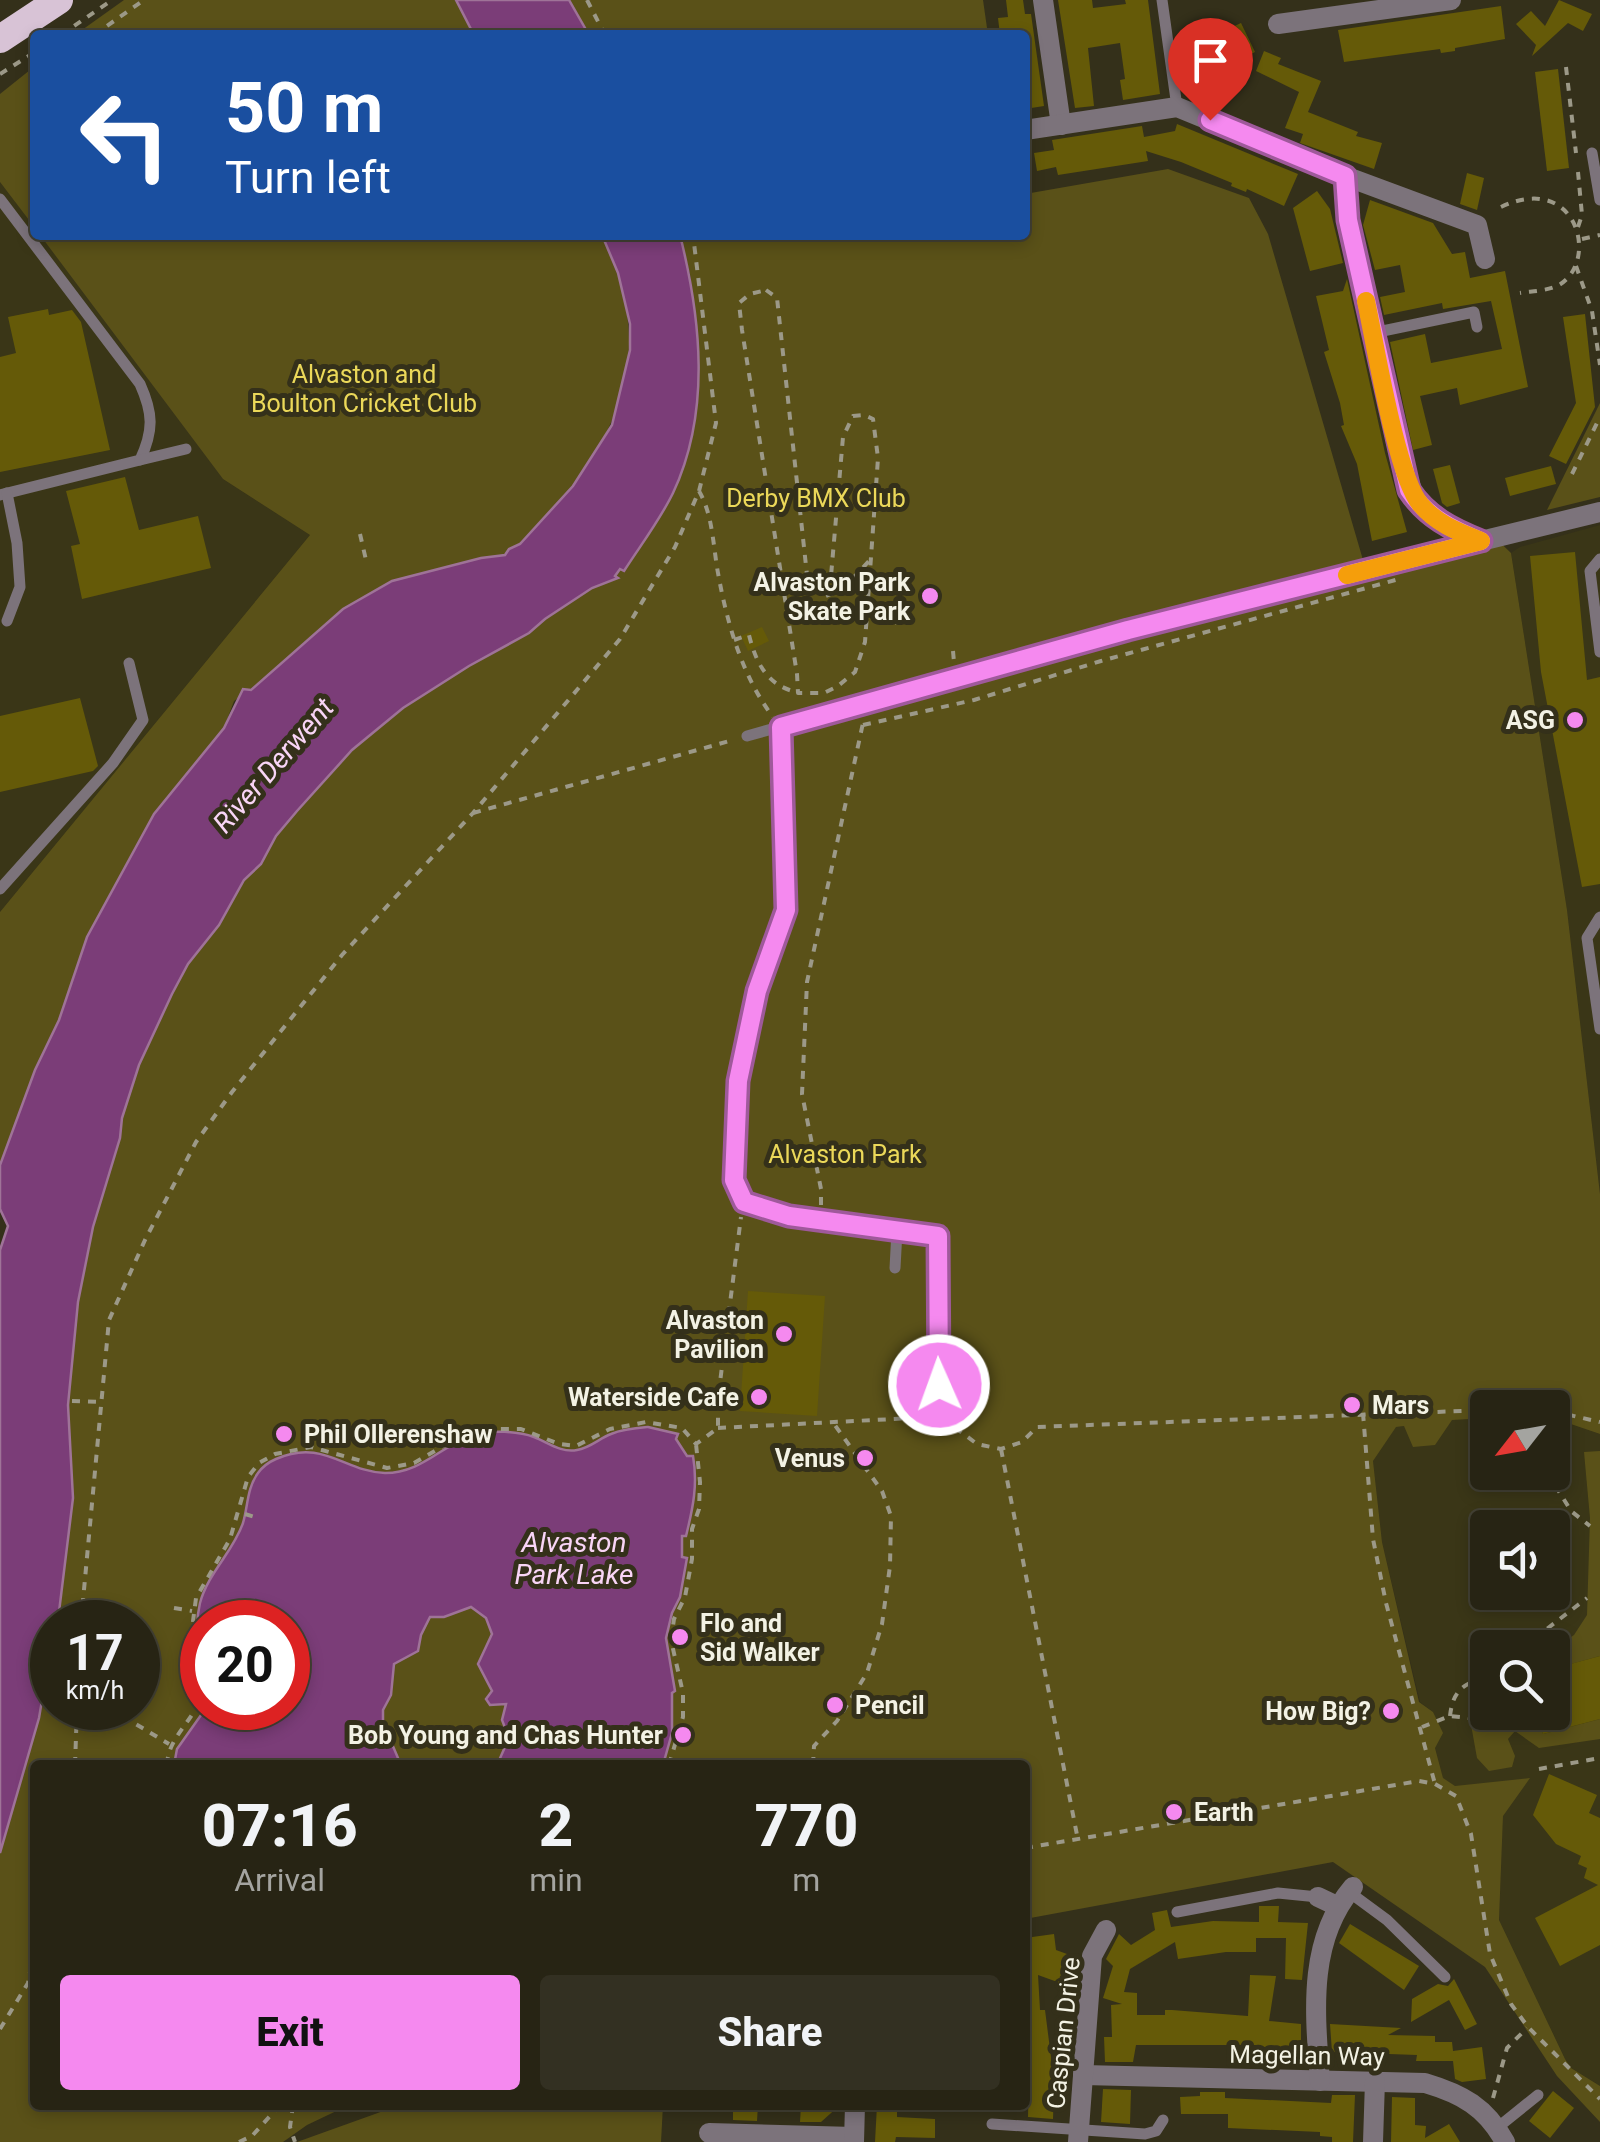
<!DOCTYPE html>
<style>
:root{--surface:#272414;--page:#333022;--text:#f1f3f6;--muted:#a4a4a0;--line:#434134;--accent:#f589ef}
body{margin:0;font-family:Roboto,sans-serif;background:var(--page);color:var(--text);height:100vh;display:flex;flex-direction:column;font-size:38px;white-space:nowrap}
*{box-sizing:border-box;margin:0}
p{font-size:32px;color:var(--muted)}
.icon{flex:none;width:55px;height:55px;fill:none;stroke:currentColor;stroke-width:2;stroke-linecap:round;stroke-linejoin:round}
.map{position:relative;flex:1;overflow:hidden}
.sheet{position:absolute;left:30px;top:1760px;width:1000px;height:350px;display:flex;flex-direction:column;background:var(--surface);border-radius:10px;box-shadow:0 5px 15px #0003,0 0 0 2px var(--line)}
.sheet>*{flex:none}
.guide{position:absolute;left:30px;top:30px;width:1000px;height:210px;border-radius:10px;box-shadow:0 5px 15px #0003,0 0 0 2px var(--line);background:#1a4fa0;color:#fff;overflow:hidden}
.needle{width:65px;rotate:239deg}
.controls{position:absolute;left:1470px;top:1390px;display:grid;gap:20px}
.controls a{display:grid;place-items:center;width:100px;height:100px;border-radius:10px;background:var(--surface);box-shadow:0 5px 15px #0003,0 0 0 2px var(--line);font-size:50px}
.speed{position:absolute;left:30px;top:1600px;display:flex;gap:20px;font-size:50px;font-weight:700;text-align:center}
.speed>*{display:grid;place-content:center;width:130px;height:130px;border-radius:50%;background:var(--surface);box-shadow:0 5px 15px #0003,0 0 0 2px var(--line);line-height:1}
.speed small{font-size:25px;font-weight:400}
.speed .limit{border:15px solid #d22;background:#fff;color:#111}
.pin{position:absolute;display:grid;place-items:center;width:85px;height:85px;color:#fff;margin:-102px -42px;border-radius:50% 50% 50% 0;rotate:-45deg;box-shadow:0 0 10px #0007}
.pin .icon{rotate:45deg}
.me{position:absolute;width:110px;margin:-55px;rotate:358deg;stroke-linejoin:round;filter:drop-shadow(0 0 8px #0008)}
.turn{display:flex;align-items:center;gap:35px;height:210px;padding:0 30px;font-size:45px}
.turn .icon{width:130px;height:130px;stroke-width:2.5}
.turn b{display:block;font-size:70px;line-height:85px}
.eta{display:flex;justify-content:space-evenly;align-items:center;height:170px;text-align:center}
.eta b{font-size:60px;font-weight:800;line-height:70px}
.primary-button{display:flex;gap:20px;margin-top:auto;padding:20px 30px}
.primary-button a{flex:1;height:115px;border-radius:10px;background:var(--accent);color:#111;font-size:40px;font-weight:800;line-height:115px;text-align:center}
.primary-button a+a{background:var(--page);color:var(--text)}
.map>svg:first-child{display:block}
.built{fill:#3a3617;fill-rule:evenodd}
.green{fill:#5a5118;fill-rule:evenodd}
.water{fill:#7b3d78;stroke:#9f7398;stroke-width:2.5}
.building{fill:#655a08}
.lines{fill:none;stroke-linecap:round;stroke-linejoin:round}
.path{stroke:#9c9988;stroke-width:4;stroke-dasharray:8 8;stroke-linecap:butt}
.service{stroke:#7c737b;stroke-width:11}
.minor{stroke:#7c737b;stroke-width:20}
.trunk{stroke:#d8c3d6;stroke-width:28}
.route-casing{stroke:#9f599b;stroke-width:25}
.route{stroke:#f589ef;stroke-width:18}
.slow{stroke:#f59e0b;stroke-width:18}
.poi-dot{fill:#f589ef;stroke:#34301a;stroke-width:4}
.labels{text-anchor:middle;stroke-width:10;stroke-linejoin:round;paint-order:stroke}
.park-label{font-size:25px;fill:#ebd859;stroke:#34301a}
.poi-label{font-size:25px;font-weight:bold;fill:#f3f2e4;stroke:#34301a;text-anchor:end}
.street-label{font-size:25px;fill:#f3f2e4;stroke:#34301a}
.water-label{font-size:28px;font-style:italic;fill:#f9d5f6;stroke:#34301a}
</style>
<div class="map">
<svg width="1600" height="2142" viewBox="0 0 1600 2142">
<rect width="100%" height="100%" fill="#34301a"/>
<g class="built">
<polygon points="0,182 35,228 35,235 40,235 223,479 310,535 0,912"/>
<polygon points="1600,525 1600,1194 1567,910 1511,553 1520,547"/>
<path d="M 1464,1418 L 1487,1418 L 1488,1472 L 1552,1472 L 1553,1418 L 1600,1434 L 1600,2086 L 1571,2068 L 1565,2059 L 1499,1920 L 1503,1816 L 1443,1779 L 1435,1748 L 1433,1712 L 1420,1702 L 1382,1542 L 1373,1461 L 1395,1427 ZM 1488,1528 L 1552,1528 L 1552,1592 L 1488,1592 ZM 1488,1648 L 1552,1648 L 1552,1712 L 1488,1712 Z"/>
</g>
<g class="green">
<polygon points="124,0 456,0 474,35 75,35"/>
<polygon points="569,0 983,0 988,35 589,35"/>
<polygon points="35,66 35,228 0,182 0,94"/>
<path d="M 1168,169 L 1249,198 L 1268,234 L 1363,560 L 1487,530 L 1511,553 L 1567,910 L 1600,1194 L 1600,1434 L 1556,1419 L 1553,1426 L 1552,1408 L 1488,1408 L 1487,1427 L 1486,1418 L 1452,1420 L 1435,1445 L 1413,1447 L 1404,1426 L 1396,1427 L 1373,1461 L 1382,1542 L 1419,1702 L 1433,1712 L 1443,1733 L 1435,1748 L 1443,1778 L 1455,1786 L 1530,1778 L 1503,1816 L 1499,1920 L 1565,2059 L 1571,2068 L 1600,2086 L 1600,2122 L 1557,2076 L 1485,1967 L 1333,1862 L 1025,1919 L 1025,1765 L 35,1765 L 35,2105 L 349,2105 L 307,2125 L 283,2142 L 0,2142 L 0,1853 L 39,1718 L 52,1641 L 52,1708 L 138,1708 L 138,1622 L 57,1622 L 73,1498 L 68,1405 L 78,1302 L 93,1227 L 120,1138 L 122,1118 L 139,1065 L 172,994 L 188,964 L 219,925 L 244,880 L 261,864 L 276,836 L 297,811 L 352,750 L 403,709 L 469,666 L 529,634 L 545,619 L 592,588 L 616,579 L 614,576 L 621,569 L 624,571 L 662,513 L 683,469 L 698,340 L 690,274 L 680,235 L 1025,235 L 1025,194 ZM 202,1622 L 288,1622 L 288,1708 L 202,1708 Z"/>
<path d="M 40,235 L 602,235 C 647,331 635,404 572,487 C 556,508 536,523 520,544 L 509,549 L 505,555 L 456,565 L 325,624 L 291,658 L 234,701 L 224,728 L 154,814 L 87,937 L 59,1020 L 35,1070 L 0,1165 L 0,912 L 310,535 L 223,479 Z"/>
<polygon points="1600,403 1600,497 1547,510"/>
<polygon points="1600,1451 1600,1656 1553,1669 1553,1650 1574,1635 1587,1615 1590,1518 1584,1452"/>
<polygon points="1487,1704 1488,1712 1536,1713 1543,1734 1600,1719 1600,1739 1539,1748 1515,1731 1508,1739 1515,1756 1512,1767 1489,1771 1477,1758 1468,1708"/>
<polygon points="400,2105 663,2105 661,2142 297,2142"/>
</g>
<g class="water">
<polygon points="456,0 569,0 589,35 474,35"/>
<path d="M 602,235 L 680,235 C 701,319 711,412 673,493 C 660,520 640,546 624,571 L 620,569 L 615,576 L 618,578 L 592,588 L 545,619 L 529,633 L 469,666 L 403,708 L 352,750 L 297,811 L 276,836 L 261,864 L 244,880 L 219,925 L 188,964 L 172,994 L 139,1065 L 122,1118 L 120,1138 L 93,1227 L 78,1302 L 68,1405 L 73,1498 L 59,1612 L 57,1622 L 52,1622 L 52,1641 L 39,1718 L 0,1853 L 0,1250 L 8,1226 L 0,1209 L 0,1165 L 35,1070 L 59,1020 L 87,937 L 154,814 L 224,728 L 243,689 L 251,690 L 343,609 L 392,581 L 481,558 L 505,555 L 509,549 L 520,544 L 573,486 L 612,425 L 630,350 L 630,324 L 618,273 Z"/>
<path d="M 648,1427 L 678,1434 L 676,1439 L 687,1456 L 693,1456 C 698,1484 693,1508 686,1536 L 682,1536 L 682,1557 L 687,1558 L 680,1597 L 672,1613 L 666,1638 L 675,1691 L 672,1693 L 672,1733 L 663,1765 L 497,1765 L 509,1738 L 502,1720 L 506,1704 L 490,1705 L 486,1699 L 492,1691 L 478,1664 L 492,1634 L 486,1618 L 471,1607 L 444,1617 L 430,1617 L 421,1635 L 418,1651 L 394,1664 L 391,1695 L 383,1710 L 383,1723 L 401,1765 L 174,1765 L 177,1749 L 206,1708 L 288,1708 L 288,1622 L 202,1622 L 202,1655 C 196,1638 196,1620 200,1603 C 208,1573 233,1552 243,1523 C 248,1506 247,1488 258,1473 C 263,1466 269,1462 276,1459 C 323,1438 345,1472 385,1473 C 422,1473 441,1445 474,1435 C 492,1430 518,1431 534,1437 C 549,1443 561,1453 577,1450 C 590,1448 600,1438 611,1434 C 623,1429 636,1428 648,1427 Z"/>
</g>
<g class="building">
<polygon points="1006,0 1023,0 1025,14 1031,14 1044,106 1025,109 1025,33 1000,35 998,18 1008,17"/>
<polygon points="1058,0 1092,0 1093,8 1126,4 1125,0 1148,0 1160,94 1123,100 1120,80 1125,79 1120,43 1088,48 1094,106 1075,108"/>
<polygon points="1559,0 1592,14 1583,31 1568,23 1532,56 1536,45 1516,24 1531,11 1545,26"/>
<polygon points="1501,6 1505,39 1455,48 1455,51 1441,53 1440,49 1344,62 1338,30"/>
<polygon points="1241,23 1255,52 1243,58 1228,29"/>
<polygon points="1264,51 1281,58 1278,64 1321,81 1308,112 1358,132 1356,136 1382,143 1374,169 1300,143 1303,134 1285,128 1299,92 1256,71"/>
<polygon points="1558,69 1569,168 1547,171 1535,72"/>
<polygon points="1177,124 1298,174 1284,206 1247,189 1246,192 1231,186 1232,183 1181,162 1146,151 1148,161 1058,175 1056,167 1037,171 1034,153 1054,150 1052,140 1142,126 1144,137 1175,131"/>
<polygon points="1467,173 1484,178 1477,210 1460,204"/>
<polygon points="1317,191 1330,209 1343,263 1310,271 1293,208"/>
<polygon points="1370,200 1433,223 1452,254 1465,252 1470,278 1505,271 1528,387 1460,405 1457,388 1420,396 1432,445 1413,450 1390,342 1425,334 1431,363 1502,349 1491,301 1443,309 1442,303 1384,315 1380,297 1405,292 1400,265 1375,270 1363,225"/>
<polygon points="1347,279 1385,453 1407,532 1372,541 1357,464 1341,426 1344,425 1340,403 1324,352 1329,350 1316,296 1343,291"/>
<polygon points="48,309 49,315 72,310 81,322 110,450 0,472 0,357 16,353 8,317"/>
<polygon points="1585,314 1595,407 1566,464 1549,456 1576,403 1563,317"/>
<polygon points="1450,465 1460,503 1447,507 1442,503 1433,469"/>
<polygon points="1551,466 1556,484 1510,496 1505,478"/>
<polygon points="125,477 139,530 198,516 211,568 82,599 71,546 80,544 66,491"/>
<polygon points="1575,552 1587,680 1600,677 1600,884 1582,887 1541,672 1530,556"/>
<polygon points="762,627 769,641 748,651 741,636"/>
<polygon points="80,698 98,766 93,771 0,792 0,716"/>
<polygon points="748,1291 825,1296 817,1416 740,1411"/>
<polygon points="1600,1656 1600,1719 1543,1734 1536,1712 1552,1712 1552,1669"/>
<polygon points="1549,1774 1597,1795 1589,1813 1600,1818 1600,1945 1560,1966 1535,1918 1598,1885 1584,1878 1587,1868 1578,1864 1581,1856 1556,1844 1533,1815"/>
<polygon points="1259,1906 1279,1906 1278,1922 1308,1923 1302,1980 1285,1979 1286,1938 1256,1938 1256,1952 1226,1952 1178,1959 1175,1942 1130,1969 1124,1992 1137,1993 1137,2015 1165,2015 1165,2010 1172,2010 1248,2016 1250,1975 1276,1976 1269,2021 1301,2024 1301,2053 1258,2048 1258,2045 1136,2045 1133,2062 1105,2062 1104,2037 1112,2037 1111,2005 1122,2004 1103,1998 1113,1966 1106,1959 1119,1934 1131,1945 1155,1930 1152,1913 1167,1910 1171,1927 1213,1921 1259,1922"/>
<polygon points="1350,1924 1419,1966 1404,1990 1339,1943"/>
<polygon points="1054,1934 1056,1950 1078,1958 1076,1980 1074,1988 1038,1975 1040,2010 1045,2010 1051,2057 1055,2057 1053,2119 1028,2117 1029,2069 1025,2029 1025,1938"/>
<polygon points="1454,1979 1477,2024 1465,2030 1449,2000 1411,2022 1412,1999 1438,1984 1448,1986"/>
<polygon points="1330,2024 1401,2028 1388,2035 1435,2036 1435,2042 1452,2042 1453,2051 1482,2047 1486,2079 1462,2082 1455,2079 1453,2061 1416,2061 1417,2055 1332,2052"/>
<polygon points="1103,2089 1131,2090 1130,2124 1101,2122"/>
<polygon points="1553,2091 1574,2108 1550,2138 1529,2121"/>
<polygon points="1200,2092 1225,2092 1225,2098 1331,2103 1332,2095 1355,2095 1353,2142 1332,2142 1332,2137 1320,2136 1320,2132 1228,2128 1228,2114 1181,2114 1180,2097 1200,2096"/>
<polygon points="1392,2097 1415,2098 1415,2125 1426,2126 1425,2138 1449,2124 1460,2142 1391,2142"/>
<polygon points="733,2105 758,2105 757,2121 733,2120"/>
<polygon points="801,2105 840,2105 821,2122 800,2122"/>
<polygon points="877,2105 897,2105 897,2117 935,2119 935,2138 896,2137 895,2142 875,2142"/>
</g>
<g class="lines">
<g class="path">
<polyline points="587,0 605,35"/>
<polyline points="61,35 112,0"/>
<polyline points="94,35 144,0"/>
<polyline points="1566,67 1576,153"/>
<polyline points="0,74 35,52"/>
<path d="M 1501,207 C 1577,171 1600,261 1559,285 C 1547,291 1533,291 1520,293"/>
<polyline points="1578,227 1582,215 1578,172"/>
<polyline points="1582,239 1600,235"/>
<polyline points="1576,266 1592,311 1600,365"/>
<polygon points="766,290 777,298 807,575 815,579 831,576 843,437 853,416 864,415 873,419 878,458 865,642 855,672 838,686 824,693 798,693 797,674 742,330 739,303 750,294"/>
<polyline points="1572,474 1600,417"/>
<path d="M 699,491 C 713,515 713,546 718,573 C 727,623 742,676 773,717"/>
<polyline points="360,534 366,560"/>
<polyline points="826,596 843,589 869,561"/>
<polyline points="867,608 897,623"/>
<path d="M 734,640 L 749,635 C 756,663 767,685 796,692"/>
<polyline points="953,651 954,662"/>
<polyline points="863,725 974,700 1101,661 1399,579"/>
<polyline points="473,813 733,740"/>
<polyline points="821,1205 821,1189 802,1094 807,982 863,723"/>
<polyline points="942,1400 945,1420"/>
<polyline points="72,1401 102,1402"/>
<polyline points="1552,1411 1600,1422"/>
<polyline points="1363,1413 1373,1539 1386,1603 1435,1784"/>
<polyline points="718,1428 913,1418 945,1420 977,1444 1001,1449 1022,1442 1037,1427 1488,1410"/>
<polyline points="1001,1449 1078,1840"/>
<polyline points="1547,1472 1571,1511 1590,1526"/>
<polyline points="245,1514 255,1517"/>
<polyline points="174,1608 192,1611"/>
<polyline points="81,1622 109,1320 145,1240 196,1142 232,1092 342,955 473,813 620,639 675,547 699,491 716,423 693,235"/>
<polyline points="1522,1648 1587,1598"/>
<polyline points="202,1668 191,1637 196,1598 230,1539 248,1477 259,1463 275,1454 311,1447 387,1468 414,1463 473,1429 521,1429 559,1444 576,1446 610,1429 646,1422 682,1428 696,1444 718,1428 718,1398 741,1217"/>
<polyline points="109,1708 169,1744"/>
<path d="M 1450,1716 C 1453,1690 1463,1684 1488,1676"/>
<polyline points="1422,1727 1450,1716 1469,1718"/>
<polyline points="174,1761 195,1765"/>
<polyline points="75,1765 77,1708"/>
<path d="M 167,1765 C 168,1736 195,1721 202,1693"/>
<polyline points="669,1765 683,1717 683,1693 671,1640 674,1619 685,1597 692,1559 692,1529 699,1509 700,1482 696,1444"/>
<polyline points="813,1765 814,1746 837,1721 867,1673 882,1624 890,1566 891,1516 882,1491 834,1424"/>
<polyline points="1539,1769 1600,1758"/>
<polyline points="1025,1848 1419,1781 1435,1784 1456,1796 1471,1834 1490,1954 1511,2004 1528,2027 1600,2099"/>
<polyline points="0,2029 28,1983 35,1944"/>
<polyline points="1493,2098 1507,2048 1527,2028"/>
<polyline points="293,2105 290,2127 295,2142"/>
<polyline points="239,2142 252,2136 280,2105"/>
</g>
<g class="service">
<polyline points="1162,0 1177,107"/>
<polyline points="1592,153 1600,200"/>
<path d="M 0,199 L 140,384 C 153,413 154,430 140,460 L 0,495"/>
<polyline points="1373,333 1474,312 1477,327"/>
<polyline points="140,460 186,449"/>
<polyline points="7,493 17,543 20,587 7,621"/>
<polyline points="1600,559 1590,571 1600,652"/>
<polyline points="781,727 786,910 757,991 737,1081 734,1181 743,1202 789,1216 938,1236 939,1385"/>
<polyline points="747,736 1128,630 1477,542"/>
<polyline points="0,889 113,763 143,720 129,663"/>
<polyline points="1600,917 1587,938 1600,1029"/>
<polyline points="895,1268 897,1231"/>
<polyline points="1349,1892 1387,1920 1445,1977"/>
<polyline points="1177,1912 1278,1893 1318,1897"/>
<polyline points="992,2124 1145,2134 1156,2131 1163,2120"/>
<polyline points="1497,2128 1538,2095"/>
</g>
<g class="minor">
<polyline points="1043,0 1061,125"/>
<polyline points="1278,24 1451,0"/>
<polyline points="1025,130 1177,107 1345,176 1477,225 1485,259"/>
<polyline points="1345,176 1348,220 1398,450 1415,498 1451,529 1481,541 1600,512"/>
<polyline points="1318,1897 1337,1906"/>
<path d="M 1083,2075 L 1425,2083 C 1462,2094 1486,2107 1505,2142"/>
<path d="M 1320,2081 C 1315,2013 1307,1941 1353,1887"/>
<polyline points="709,2133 854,2137"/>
<polyline points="854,2142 855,2105"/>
<polyline points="1078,2142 1092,1956 1106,1930"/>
<polyline points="1373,2142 1375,2081"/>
</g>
<polyline class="trunk" points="0,39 59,0"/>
</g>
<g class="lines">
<defs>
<path id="route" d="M 939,1385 L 938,1236 L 789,1216 L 744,1202 L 734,1180 L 738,1081 L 757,991 L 786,910 L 781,727 L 1128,630 L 1481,541 C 1451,529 1427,517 1409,490 L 1348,220 L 1345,176 L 1210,120"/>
</defs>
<use href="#route" class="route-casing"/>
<use href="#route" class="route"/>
<path class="slow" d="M 1347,575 L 1481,541 C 1459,532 1437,524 1421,505 C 1397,479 1375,343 1366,301"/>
</g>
<g class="poi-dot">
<circle cx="930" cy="596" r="10"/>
<circle cx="1575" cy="720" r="10"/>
<circle cx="784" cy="1334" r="10"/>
<circle cx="759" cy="1397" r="10"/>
<circle cx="1352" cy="1405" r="10"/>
<circle cx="284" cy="1434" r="10"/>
<circle cx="865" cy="1458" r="10"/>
<circle cx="680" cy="1637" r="10"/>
<circle cx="835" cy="1705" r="10"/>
<circle cx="1391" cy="1711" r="10"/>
<circle cx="683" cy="1735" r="10"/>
<circle cx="1174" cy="1812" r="10"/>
</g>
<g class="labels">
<g class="park-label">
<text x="364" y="383">Alvaston and<tspan x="364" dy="29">Boulton Cricket Club</tspan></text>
<text x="816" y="507">Derby BMX Club</text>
<text x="845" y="1163">Alvaston Park</text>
</g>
<g class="poi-label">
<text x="910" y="591">Alvaston Park<tspan x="910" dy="29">Skate Park</tspan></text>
<text x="1555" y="729">ASG</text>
<text x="764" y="1329">Alvaston<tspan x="764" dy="29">Pavilion</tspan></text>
<text x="739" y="1406">Waterside Cafe</text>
<text x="1372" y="1414" text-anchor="start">Mars</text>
<text x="304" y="1443" text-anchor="start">Phil Ollerenshaw</text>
<text x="845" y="1467">Venus</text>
<text x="700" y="1632" text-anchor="start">Flo and<tspan x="700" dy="29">Sid Walker</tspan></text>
<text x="855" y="1714" text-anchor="start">Pencil</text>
<text x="1371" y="1720">How Big?</text>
<text x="663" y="1744">Bob Young and Chas Hunter</text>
<text x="1194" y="1821" text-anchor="start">Earth</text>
</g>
<g class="street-label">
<text transform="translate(1063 2033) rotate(-84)" y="9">Caspian Drive</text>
<text transform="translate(1307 2055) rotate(1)" y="9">Magellan Way</text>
</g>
<g class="water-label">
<text transform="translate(273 765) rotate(-49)" y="10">River Derwent</text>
<text x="574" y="1552">Alvaston<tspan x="574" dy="32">Park Lake</tspan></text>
</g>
</g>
</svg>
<div class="controls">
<a><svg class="needle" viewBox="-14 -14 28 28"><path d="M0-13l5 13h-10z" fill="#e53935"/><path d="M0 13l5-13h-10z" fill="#a4a4a0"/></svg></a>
<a><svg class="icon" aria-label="sound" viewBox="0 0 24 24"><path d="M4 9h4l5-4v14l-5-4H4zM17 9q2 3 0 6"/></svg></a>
<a><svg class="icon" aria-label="search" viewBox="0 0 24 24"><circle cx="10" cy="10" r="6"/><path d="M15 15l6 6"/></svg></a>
</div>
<div class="speed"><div>17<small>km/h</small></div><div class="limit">20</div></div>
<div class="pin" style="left:1210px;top:120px;background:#d93025"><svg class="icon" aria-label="arrive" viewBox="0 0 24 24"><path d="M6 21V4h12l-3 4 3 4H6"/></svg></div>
<svg class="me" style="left:939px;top:1385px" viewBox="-20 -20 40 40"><circle r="17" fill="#f589ef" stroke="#fff" stroke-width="3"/><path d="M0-11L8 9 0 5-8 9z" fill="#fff"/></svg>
<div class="guide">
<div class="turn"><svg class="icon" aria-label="left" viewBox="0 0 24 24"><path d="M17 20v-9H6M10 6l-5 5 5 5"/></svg><div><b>50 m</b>Turn left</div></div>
</div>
<section class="sheet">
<div class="eta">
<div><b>07:16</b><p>Arrival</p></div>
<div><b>2</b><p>min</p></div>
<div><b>770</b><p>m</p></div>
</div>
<div class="primary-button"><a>Exit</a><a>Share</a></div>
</section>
</div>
